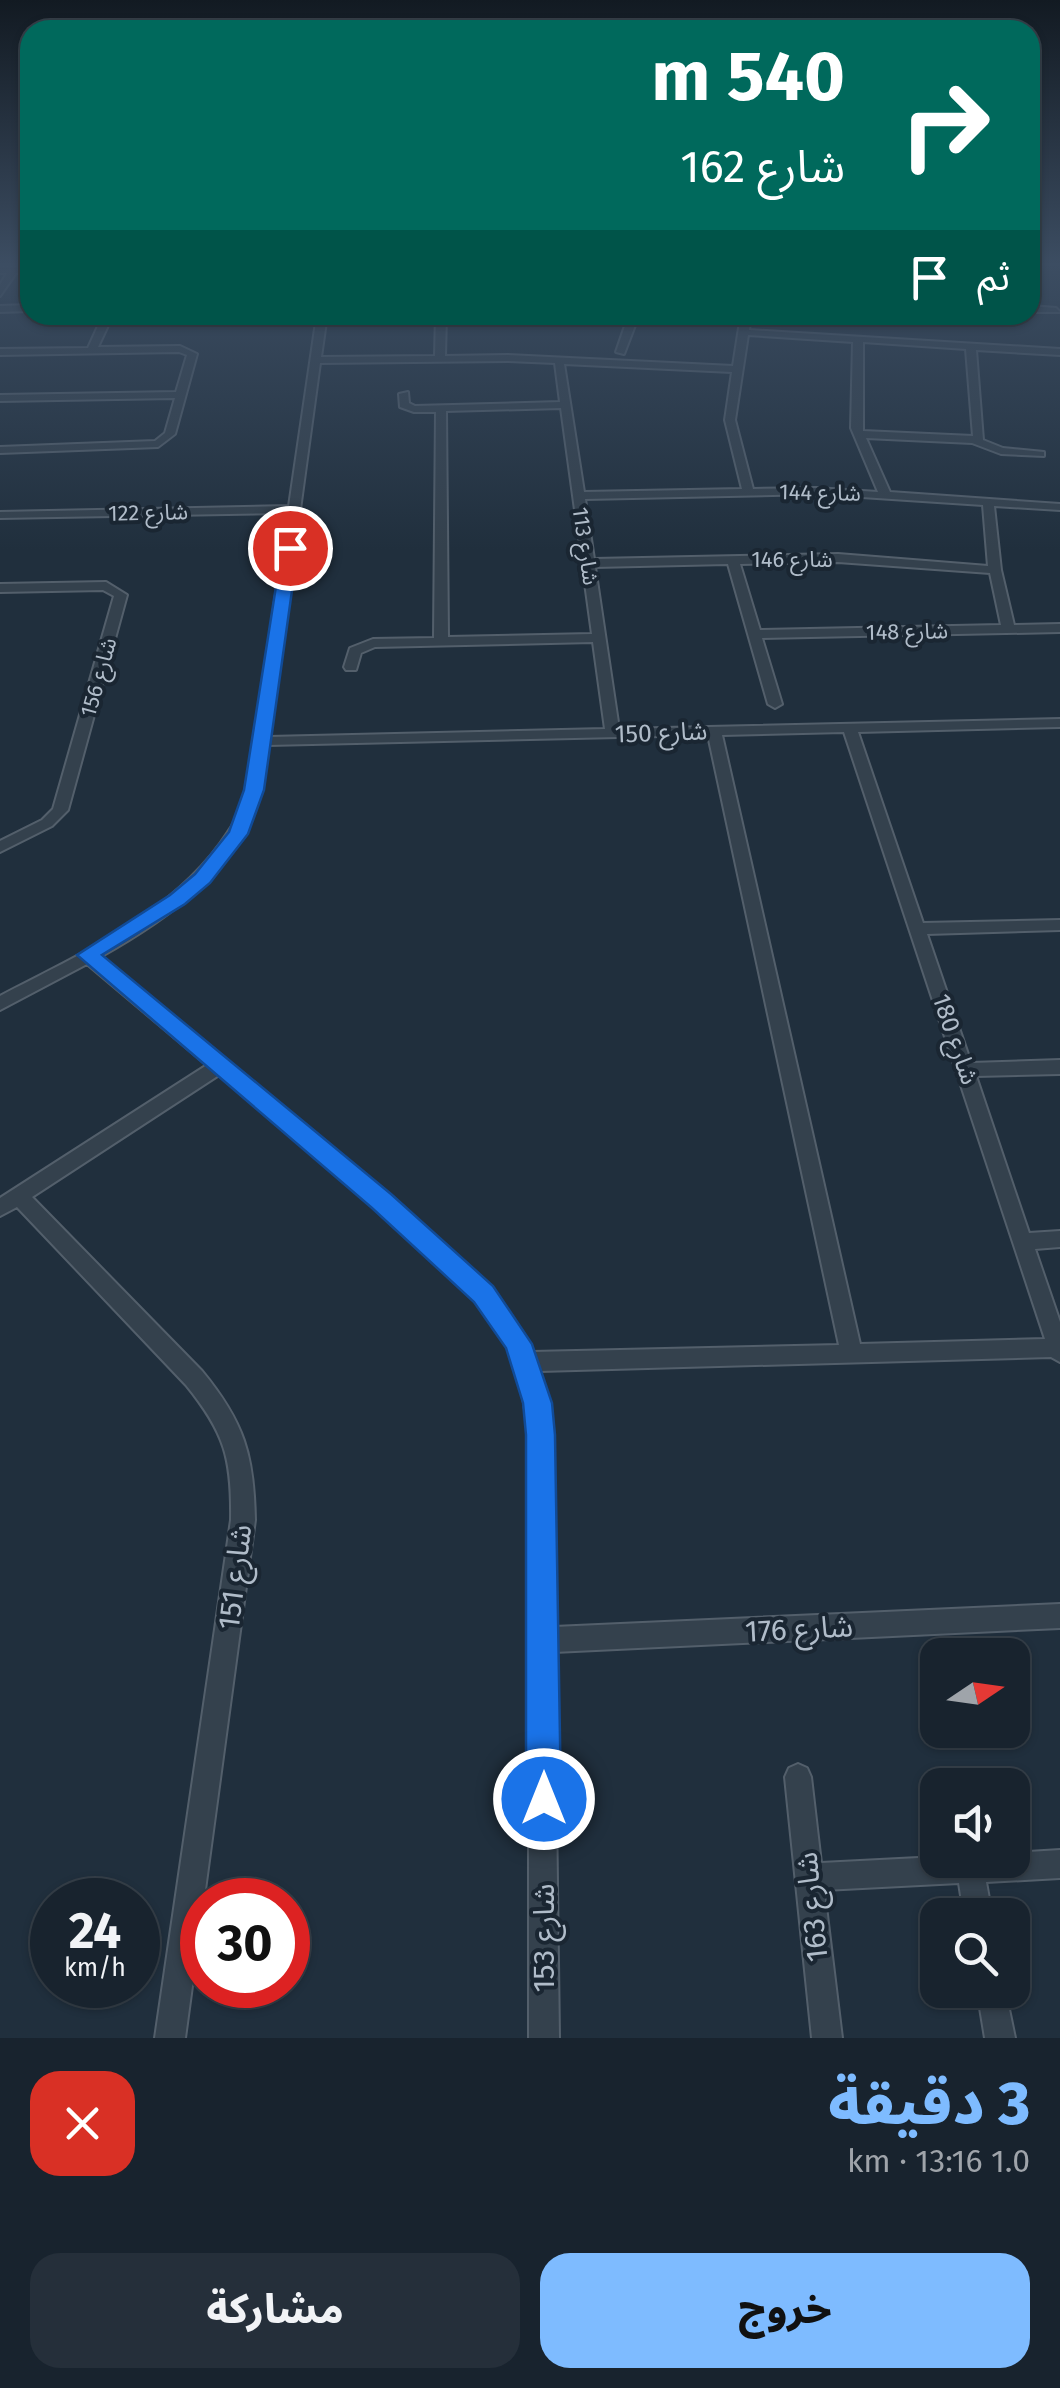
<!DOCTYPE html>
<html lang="ar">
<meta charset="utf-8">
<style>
:root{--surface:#18232e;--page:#252f3a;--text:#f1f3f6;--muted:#9fa4aa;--line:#36404a;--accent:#7ebbff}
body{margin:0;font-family:"Fira Sans","Noto Sans Arabic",sans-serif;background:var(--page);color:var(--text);direction:rtl;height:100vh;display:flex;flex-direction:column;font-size:38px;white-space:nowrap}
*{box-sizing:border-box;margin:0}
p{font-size:32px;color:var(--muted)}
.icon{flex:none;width:55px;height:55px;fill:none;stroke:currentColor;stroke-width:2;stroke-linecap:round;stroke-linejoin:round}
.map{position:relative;height:2038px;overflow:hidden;direction:ltr}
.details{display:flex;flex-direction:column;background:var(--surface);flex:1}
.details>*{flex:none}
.guide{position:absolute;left:20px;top:20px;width:1020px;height:305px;border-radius:30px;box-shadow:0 2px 8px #0004,0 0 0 2px var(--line);direction:rtl;background:#00695c;color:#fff;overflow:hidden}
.needle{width:65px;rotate:77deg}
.controls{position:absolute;left:920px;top:1638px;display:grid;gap:20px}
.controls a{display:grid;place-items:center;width:110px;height:110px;border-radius:20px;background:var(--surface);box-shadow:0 2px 8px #0004,0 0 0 2px var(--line);font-size:50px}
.speed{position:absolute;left:30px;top:1878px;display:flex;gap:20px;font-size:50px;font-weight:700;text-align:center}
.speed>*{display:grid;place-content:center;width:130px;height:130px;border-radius:50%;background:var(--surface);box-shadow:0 2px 8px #0004,0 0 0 2px var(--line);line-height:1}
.speed small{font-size:25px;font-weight:400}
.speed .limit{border:15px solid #d22;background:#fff;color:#111}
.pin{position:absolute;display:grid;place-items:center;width:85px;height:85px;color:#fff;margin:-42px;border:5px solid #fff;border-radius:50%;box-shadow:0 2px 10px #0007}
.me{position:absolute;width:110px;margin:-55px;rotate:0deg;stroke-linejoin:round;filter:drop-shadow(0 0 8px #0008)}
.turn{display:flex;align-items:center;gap:35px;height:210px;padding:0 30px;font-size:45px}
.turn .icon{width:130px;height:130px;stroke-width:2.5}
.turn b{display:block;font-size:70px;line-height:85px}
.then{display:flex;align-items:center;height:95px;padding:0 30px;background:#0003;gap:20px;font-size:38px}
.round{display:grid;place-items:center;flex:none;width:105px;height:105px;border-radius:30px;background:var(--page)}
.overview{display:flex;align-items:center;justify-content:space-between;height:170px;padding:0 30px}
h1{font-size:60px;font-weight:800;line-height:75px;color:var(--accent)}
.button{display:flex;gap:20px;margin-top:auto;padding:20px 30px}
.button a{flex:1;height:115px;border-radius:30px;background:var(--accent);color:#111;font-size:40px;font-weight:800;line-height:115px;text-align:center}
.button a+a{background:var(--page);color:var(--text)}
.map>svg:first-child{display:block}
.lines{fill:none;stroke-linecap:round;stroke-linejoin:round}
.minor-casing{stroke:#535f6b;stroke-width:4}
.minor{fill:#34414d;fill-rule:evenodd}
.route{fill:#1a73e8;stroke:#114b97;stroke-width:2.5}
.labels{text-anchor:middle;stroke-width:8;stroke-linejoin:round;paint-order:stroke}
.far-street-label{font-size:22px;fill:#b0bcc9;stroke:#1a2632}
.street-label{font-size:25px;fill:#b0bcc9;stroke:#1a2632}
.near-street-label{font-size:30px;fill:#b0bcc9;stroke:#1a2632}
</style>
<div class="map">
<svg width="1060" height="2038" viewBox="0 0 1060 2038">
<rect width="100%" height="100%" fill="#202f3d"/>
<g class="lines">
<defs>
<g id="minor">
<polygon points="0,267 30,267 30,273 16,273 0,296 0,285 7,273 0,273"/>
<polygon points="30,305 30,311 0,312 0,306"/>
<polygon points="1030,306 1056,308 1060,312 1030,312"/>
<polygon points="103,315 113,315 98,347 180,346 197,354 175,434 158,447 0,453 0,447 155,441 165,433 175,398 0,401 0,395 176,392 187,355 179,352 0,355 0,349 88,348"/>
<path d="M 317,315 L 327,315 L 321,357 L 435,356 L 436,315 L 446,315 L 445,356 L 508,355 L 733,366 L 741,315 L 751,315 L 749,330 L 1060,349 L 1060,355 L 976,350 L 983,440 L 1003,448 L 1044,452 L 1044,456 L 1001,454 L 972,443 L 866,438 L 890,492 L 1060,504 L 1060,510 L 994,506 L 1001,570 L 1014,625 L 1060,624 L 1060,632 L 762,638 L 782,704 L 775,708 L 768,704 L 728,564 L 595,567 L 619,729 L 1060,719 L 1060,727 L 858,732 L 923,923 L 1060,920 L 1060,930 L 927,934 L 971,1063 L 1060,1060 L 1060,1074 L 976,1076 L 1029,1233 L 1060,1231 L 1060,1247 L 1035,1249 L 1060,1322 L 1060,1362 L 1051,1357 L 540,1371 L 551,1435 L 554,1627 L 1060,1604 L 1060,1628 L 554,1652 L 559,2038 L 529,2038 L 529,1435 L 519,1372 L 509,1349 L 477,1300 L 374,1207 L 219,1075 L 32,1197 L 202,1371 C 244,1422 254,1455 255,1520 L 185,2038 L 155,2038 L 231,1520 C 232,1459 225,1433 186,1385 L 17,1207 L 0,1216 L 0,1198 L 207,1065 L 87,964 L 0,1010 L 0,996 C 80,954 177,912 228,832 C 237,820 241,804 247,790 L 288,513 L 0,518 L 0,512 L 289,506 ZM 748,335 L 853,342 L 851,428 L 878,492 L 816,488 L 753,489 L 735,420 ZM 863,342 L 966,349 L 973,436 L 863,431 ZM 508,361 L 555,363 L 560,402 L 415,406 L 409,403 L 408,392 L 399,394 L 400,407 L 414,412 L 436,412 L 434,638 L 373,639 L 350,648 L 344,667 L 346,670 L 356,670 L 361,653 L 375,647 L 593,642 L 605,729 L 269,737 L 320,363 ZM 564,364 L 732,372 L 725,420 L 742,489 L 584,492 ZM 561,408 L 592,634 L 448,637 L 446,411 ZM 816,494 L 983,505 L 988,566 L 838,554 L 594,559 L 585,499 ZM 838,562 L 990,573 L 1001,625 L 760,630 L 740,564 ZM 844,732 L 1045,1339 L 860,1344 L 722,735 ZM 708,735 L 839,1345 L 532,1352 L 526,1338 L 491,1288 L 388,1195 L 100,957 C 168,919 238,870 261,792 C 265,777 265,760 268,745 Z"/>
<polygon points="591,315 639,315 624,354 616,352 627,320"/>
<polygon points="106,582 127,595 68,810 52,826 0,852 0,841 42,820 53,809 114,596 103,590 0,592 0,584"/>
<polygon points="798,1764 807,1768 811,1777 821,1863 938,1857 938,1860 1012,1860 1012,1853 1060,1850 1060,1878 986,1882 992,1915 964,1915 959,1883 824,1890 842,2038 812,2038 785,1777 789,1768"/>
<polygon points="977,1990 1005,1990 1015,2038 985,2038"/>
</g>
</defs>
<use href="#minor" class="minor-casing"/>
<use href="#minor" class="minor"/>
</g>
<linearGradient id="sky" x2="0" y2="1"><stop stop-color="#121a22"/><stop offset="0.48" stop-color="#3c4d62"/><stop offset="1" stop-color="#3c4d62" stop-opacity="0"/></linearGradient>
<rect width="1060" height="550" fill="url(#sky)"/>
<polygon class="route" points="290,543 298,548 264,790 248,834 210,883 185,904 102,955 391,1194 493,1286 532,1344 552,1403 555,1435 561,1799 556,1811 544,1817 532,1811 526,1799 526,1435 523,1403 506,1348 474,1302 372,1208 77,955 170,895 195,874 229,832 244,790 282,548"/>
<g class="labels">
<g class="far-street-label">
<text transform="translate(820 492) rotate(1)" y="8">شارع 144</text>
<text transform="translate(148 512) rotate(-1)" y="8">شارع 122</text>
<text transform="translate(586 546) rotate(82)" y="8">شارع 113</text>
<text x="792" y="567">شارع 146</text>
<text transform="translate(907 631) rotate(-1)" y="8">شارع 148</text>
<text transform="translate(98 677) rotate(-74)" y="8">شارع 156</text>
</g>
<g class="street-label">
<text transform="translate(661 732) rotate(-2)" y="9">شارع 150</text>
<text transform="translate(956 1039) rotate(71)" y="9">شارع 180</text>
</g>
<g class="near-street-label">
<text transform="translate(235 1577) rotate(-83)" y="10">شارع 151</text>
<text transform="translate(799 1629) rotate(-3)" y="10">شارع 176</text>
<text transform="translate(812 1907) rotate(-96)" y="10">شارع 163</text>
<text transform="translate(544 1938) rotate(-90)" y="10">شارع 153</text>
</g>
</g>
</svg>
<div class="controls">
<a><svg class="needle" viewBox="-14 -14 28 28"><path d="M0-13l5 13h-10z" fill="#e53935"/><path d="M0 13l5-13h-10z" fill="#9fa4aa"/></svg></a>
<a><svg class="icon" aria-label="sound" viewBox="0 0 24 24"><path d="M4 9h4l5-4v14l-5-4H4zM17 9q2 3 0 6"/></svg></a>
<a><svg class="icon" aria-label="search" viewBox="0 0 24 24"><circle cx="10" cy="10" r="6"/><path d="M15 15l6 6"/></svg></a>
</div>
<div class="speed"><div>24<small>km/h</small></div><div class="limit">30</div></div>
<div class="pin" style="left:290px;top:548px;background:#d93025"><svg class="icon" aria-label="arrive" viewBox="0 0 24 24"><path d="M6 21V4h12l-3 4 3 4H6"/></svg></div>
<svg class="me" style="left:544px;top:1799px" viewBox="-20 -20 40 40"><circle r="17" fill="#1a73e8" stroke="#fff" stroke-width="3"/><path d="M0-11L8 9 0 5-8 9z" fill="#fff"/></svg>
<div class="guide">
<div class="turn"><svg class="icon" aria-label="right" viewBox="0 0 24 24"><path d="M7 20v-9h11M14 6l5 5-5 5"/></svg><div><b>540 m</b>شارع 162</div></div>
<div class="then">ثم<svg class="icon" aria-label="arrive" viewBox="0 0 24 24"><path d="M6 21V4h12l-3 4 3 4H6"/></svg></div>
</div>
</div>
<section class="details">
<div class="overview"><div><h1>3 دقيقة</h1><p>1.0 km · 13:16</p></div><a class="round" style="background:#d93025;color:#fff"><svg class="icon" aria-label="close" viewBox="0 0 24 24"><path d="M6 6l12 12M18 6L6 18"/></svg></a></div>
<div class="button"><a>خروج</a><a>مشاركة</a></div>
</section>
